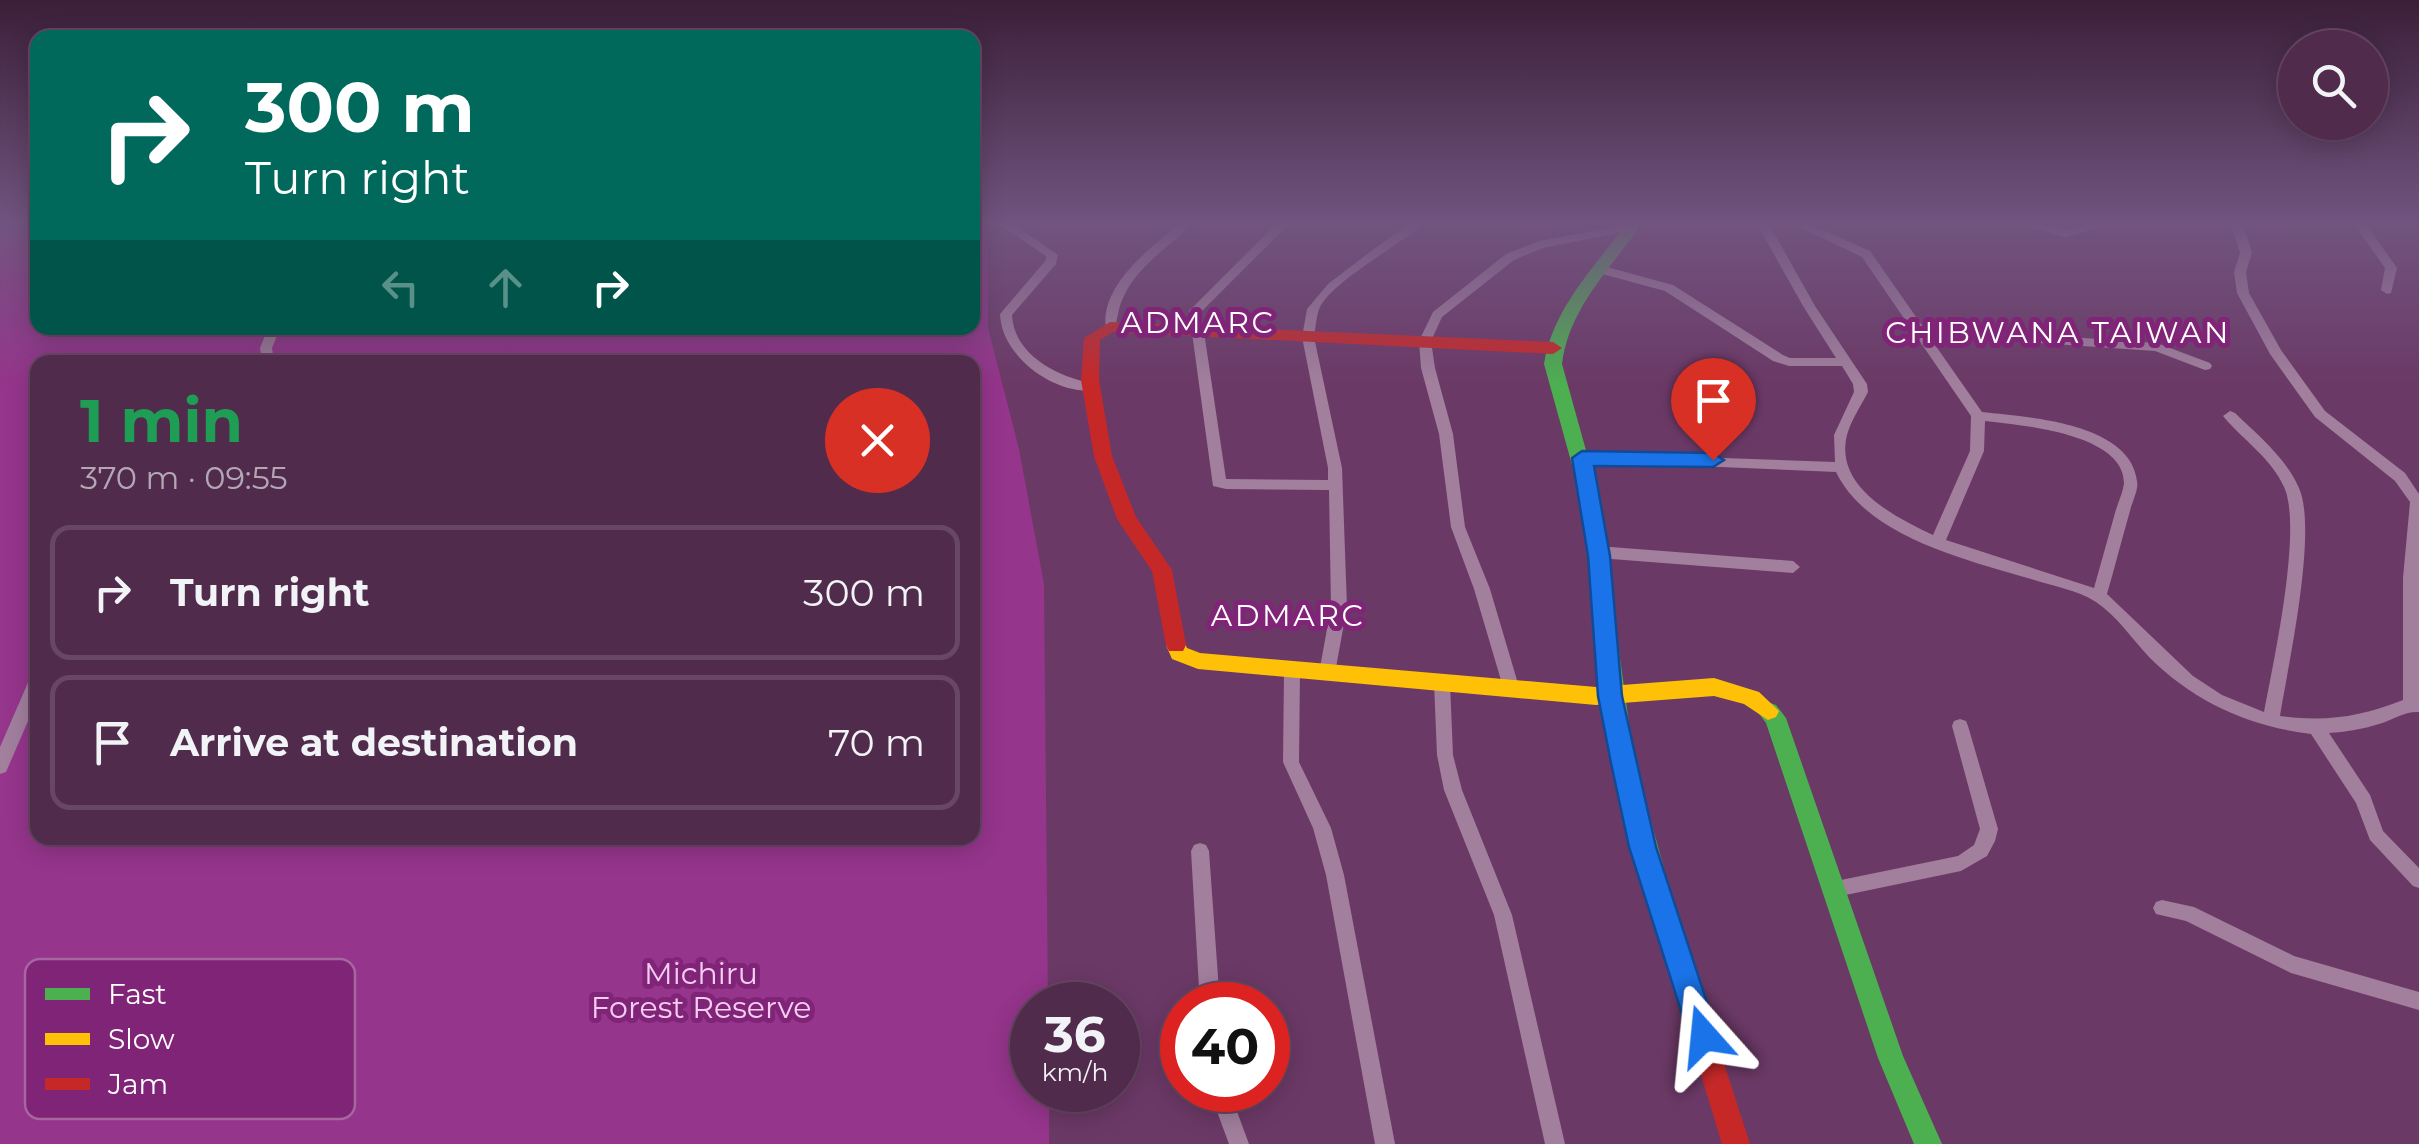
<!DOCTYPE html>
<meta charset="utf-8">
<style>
:root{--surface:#502b4c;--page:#563353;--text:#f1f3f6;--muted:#b4a7b5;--line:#674764}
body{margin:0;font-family:Montserrat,sans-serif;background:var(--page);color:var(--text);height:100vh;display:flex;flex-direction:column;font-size:38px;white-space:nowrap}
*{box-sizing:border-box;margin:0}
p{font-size:32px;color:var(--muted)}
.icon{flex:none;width:55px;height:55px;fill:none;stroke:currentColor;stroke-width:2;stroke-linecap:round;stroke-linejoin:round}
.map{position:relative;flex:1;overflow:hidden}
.drawer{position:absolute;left:30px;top:355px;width:950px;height:490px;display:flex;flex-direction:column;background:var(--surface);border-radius:20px;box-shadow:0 5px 25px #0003,0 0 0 2px var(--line)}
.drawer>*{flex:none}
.top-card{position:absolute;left:30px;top:30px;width:950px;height:305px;border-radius:20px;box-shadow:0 5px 25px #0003,0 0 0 2px var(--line);background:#00695c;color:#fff;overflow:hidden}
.tools{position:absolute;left:2278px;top:30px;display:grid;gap:20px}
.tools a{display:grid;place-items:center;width:110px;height:110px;border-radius:50%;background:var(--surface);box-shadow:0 5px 25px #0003,0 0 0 2px var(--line);font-size:50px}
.speed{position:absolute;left:1010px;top:982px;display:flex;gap:20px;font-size:50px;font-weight:700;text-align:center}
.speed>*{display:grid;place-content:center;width:130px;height:130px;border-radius:50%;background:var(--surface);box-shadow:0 5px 25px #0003,0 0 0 2px var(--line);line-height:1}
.speed small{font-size:25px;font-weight:400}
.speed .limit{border:15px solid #d22;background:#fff;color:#111}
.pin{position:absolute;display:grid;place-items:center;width:85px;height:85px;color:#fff;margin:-102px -42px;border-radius:50% 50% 50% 0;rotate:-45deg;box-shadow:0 0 10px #0007}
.pin .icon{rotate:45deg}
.me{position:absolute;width:110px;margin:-55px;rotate:342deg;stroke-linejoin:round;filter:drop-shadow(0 0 8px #0008)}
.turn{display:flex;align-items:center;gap:35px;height:210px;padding:0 50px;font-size:45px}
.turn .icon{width:130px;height:130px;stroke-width:2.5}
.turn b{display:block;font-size:70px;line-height:85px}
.lanes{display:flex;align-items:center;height:95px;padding:0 50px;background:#0003;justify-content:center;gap:50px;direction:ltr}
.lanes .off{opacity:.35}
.round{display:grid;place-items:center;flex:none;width:105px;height:105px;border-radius:52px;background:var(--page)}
.overview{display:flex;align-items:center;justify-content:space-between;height:170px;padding:0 50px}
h1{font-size:60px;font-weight:700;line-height:75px;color:#1e9e55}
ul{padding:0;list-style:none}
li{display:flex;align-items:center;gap:30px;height:135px;margin:0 20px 15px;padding:0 30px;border:5px solid var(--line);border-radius:20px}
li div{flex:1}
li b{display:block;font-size:38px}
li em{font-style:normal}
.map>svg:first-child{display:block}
.green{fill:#95358c;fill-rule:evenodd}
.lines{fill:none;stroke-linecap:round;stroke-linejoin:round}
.street{fill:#a17f9d;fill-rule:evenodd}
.fast{fill:#4caf50;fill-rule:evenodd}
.slow{fill:#ffc107;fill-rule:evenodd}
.jam{fill:#c62828;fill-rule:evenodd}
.route{fill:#1a73e8;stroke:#114b97;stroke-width:2.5}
.labels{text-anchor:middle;stroke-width:10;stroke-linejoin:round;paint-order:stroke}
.quarter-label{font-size:30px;letter-spacing:2.5px;fill:#fff;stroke:#802477}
.near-park-label{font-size:30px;fill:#f5cdf2;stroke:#802477}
.key{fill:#802477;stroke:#a666a0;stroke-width:2.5}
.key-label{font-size:28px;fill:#fff}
</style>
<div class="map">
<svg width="2419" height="1144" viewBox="0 0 2419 1144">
<rect width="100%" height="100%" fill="#6b3966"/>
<path class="green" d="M 0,224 L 37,224 L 38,328 L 972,328 L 973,224 L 988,224 L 988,328 L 1019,449 L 1044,584 L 1048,1005 L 1032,1005 L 1032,1090 L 1049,1090 L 1049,1144 L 0,1144 ZM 38,362 L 972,362 L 972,838 L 38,838 Z"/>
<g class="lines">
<g class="street">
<path d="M 999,224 L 1013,224 L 1058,255 L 1056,264 L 1012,315 C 1014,356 1060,378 1096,384 L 1098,387 L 1096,390 C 1055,396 1001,356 1000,314 L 1046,260 L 1046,256 Z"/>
<path d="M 1179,224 L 1192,224 C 1168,248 1137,266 1123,298 C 1118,308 1118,319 1114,330 L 1106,330 C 1099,286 1149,249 1179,224 Z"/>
<path d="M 1276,224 L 1289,224 L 1201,312 L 1226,479 L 1328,480 L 1328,468 L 1302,337 L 1307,309 L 1328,284 L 1374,249 L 1409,224 L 1423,224 C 1397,247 1338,278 1321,305 C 1316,314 1316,327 1314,337 L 1342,468 L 1347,607 L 1335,673 L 1333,678 L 1327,679 L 1321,678 L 1319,673 L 1331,607 L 1329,490 L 1226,489 L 1213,486 L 1189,311 Z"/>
<polygon points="1629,224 1637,225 1639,227 1633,230 1543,248 1514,260 1442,317 1431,341 1435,368 1453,434 1465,527 1490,589 1519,687 1517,692 1511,694 1505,692 1503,687 1474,589 1451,527 1439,434 1421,368 1419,341 1433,312 1506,254 1540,241"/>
<path d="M 1757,224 L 1769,224 L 1815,306 L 1867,384 L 1868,392 C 1861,406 1851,420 1847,435 C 1834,487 1895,517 1933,535 L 1970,451 L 1971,416 L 1862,257 L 1793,224 L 1809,224 L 1870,251 L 1928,334 L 1980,331 L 2157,343 L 2210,363 L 2212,366 L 2210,369 L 2205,370 L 2155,351 L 1980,339 L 1933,342 L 1982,412 C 2026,417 2130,422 2137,481 C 2139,489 2132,502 2130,511 C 2122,539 2115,566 2107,594 L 2193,676 L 2222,695 L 2264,712 C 2273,664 2303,528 2284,487 C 2271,458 2243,440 2223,416 L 2230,411 L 2235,413 C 2258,435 2286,458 2299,488 C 2318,531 2288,666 2280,716 C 2325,722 2361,717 2403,700 L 2403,578 L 2410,502 L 2395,481 L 2315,417 L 2270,354 L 2237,293 L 2234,272 L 2240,253 L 2231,224 L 2243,224 L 2252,253 L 2246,272 L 2249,293 L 2281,350 L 2325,411 L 2405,473 L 2419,494 L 2419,712 C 2405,711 2393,720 2379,724 C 2363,729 2346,732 2329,733 L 2370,795 L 2383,831 L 2419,868 L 2419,888 L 2413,886 L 2370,840 L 2356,803 L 2311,734 C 2248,726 2194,702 2149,657 C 2132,639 2117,616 2096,602 C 2077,590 2052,586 2031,579 C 1967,560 1867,537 1836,472 L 1577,461 L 1575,458 L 1577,455 L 1582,453 L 1835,462 L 1834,435 L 1854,392 L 1853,384 L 1842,366 L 1789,366 L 1773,361 L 1665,291 L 1599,273 L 1597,270 L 1603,266 L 1673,285 L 1783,355 L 1790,358 L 1836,358 L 1803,306 ZM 1985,421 C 2019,425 2124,433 2124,483 C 2123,493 2117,505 2115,513 C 2108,538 2101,563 2094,588 L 1946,540 L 1984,451 Z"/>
<polygon points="2020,224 2043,224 2066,229 2089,224 2112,224 2066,237"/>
<polygon points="2354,224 2366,224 2397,268 2391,293 2387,294 2381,290 2385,268"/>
<polygon points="268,328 280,328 272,348 274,362 262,362 260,348"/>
<polygon points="1598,546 1793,561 1800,567 1793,573 1598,558 1591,552"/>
<polygon points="1292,666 1298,667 1300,672 1299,762 1331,828 1344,875 1395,1144 1375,1144 1326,875 1313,828 1283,762 1284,672 1286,667"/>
<polygon points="38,672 38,698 6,772 0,774 0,747 30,678 32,673"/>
<polygon points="1442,676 1448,678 1450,683 1453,755 1462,790 1512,915 1565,1144 1545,1144 1494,915 1444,790 1437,755 1434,683 1436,678"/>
<polygon points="1960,719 1966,721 1968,726 1998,829 1995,841 1987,856 1961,871 1836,897 1830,895 1827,889 1830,883 1836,881 1958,856 1974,845 1980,829 1952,726 1954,721"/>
<polygon points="1200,843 1206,845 1209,851 1220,1005 1200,1005 1191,851 1194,845"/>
<polygon points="2162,900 2194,907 2294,956 2419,992 2419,1010 2291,973 2186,921 2156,914 2153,908 2156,902"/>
<polygon points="1209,1090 1229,1090 1249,1144 1229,1144"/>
</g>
<g class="fast">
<path d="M 1626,224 L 1642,224 C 1610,269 1569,308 1562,364 L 1597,490 L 1634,760 L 1682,933 L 1679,941 L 1670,944 L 1661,941 L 1658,933 L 1612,760 L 1579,490 L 1544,364 C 1553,308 1594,268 1626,224 Z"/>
<polygon points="1768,702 1776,705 1786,718 1903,1056 1942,1144 1914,1144 1878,1058 1766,723 1757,711 1760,705"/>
</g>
<polygon class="slow" points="1176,637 1183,639 1187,648 1200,653 1596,687 1714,678 1759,692 1779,711 1776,717 1768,720 1744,704 1714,696 1596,705 1198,669 1172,659 1166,645 1169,639"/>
<g class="jam">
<polygon points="1110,322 1553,342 1562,348 1553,354 1113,332 1100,340 1099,380 1112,456 1136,517 1172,570 1186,645 1183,651 1169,651 1166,645 1152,571 1117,519 1094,456 1081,380 1084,338"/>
<polygon points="1670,922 1679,925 1682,933 1750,1144 1722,1144 1658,933 1661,925"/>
</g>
</g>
<linearGradient id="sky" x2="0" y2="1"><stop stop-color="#3b1f38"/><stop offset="0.58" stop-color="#71547f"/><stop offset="1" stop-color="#71547f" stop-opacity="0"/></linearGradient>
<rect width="2419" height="384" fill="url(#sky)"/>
<polygon class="route" points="1582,451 1713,453 1724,460 1713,467 1594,466 1610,556 1622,696 1637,763 1656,847 1718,1036 1714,1046 1704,1050 1693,1046 1689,1036 1629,847 1611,763 1598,696 1588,556 1572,458"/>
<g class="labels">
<g class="quarter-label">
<text x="1198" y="333">ADMARC</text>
<text x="2058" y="343">CHIBWANA TAIWAN</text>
<text x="1288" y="626">ADMARC</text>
</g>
<g class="near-park-label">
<text x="701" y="984">Michiru<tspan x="701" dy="34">Forest Reserve</tspan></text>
</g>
</g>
<rect x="25" y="959" width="330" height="160" rx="15" class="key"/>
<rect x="45" y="988" width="45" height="12" fill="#4caf50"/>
<rect x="45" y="1033" width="45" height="12" fill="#ffc107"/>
<rect x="45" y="1078" width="45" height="12" fill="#c62828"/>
<g class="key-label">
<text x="108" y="1004">Fast</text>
<text x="108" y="1049">Slow</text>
<text x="108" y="1094">Jam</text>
</g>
</svg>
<div class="tools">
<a><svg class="icon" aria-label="search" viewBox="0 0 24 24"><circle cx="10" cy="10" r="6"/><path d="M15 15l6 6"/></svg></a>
</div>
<div class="speed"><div>36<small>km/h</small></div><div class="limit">40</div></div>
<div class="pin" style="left:1713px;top:460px;background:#d93025"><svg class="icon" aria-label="arrive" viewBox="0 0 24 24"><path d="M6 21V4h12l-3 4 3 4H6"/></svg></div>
<svg class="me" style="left:1704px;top:1036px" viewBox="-20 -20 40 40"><path d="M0-17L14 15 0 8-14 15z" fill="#1a73e8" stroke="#fff" stroke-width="4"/></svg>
<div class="top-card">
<div class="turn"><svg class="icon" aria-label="right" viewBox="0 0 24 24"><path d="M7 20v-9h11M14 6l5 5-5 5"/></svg><div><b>300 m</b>Turn right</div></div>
<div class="lanes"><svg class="icon off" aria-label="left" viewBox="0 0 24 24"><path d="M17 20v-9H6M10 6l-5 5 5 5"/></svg><svg class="icon off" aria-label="ahead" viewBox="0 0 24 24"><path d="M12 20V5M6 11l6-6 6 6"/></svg><svg class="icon" aria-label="right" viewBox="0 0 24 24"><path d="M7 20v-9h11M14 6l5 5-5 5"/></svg></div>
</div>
<section class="drawer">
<div class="overview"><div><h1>1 min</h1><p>370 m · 09:55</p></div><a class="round" style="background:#d93025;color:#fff"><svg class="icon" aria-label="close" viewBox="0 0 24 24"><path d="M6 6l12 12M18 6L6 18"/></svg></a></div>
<ul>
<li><svg class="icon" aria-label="right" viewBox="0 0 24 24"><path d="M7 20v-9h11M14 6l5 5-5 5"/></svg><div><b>Turn right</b></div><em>300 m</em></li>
<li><svg class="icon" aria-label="arrive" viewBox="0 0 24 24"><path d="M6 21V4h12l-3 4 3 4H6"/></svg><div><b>Arrive at destination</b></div><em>70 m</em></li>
</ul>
</section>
</div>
